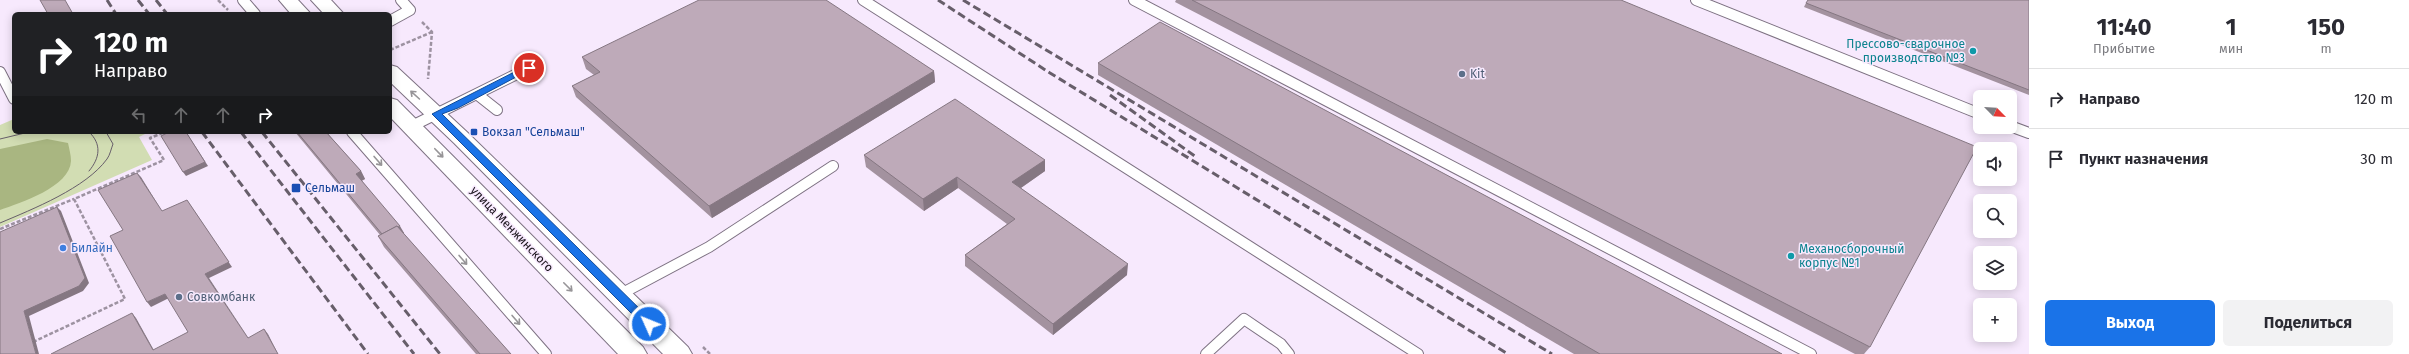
<!DOCTYPE html>
<html lang="ru">
<meta charset="utf-8">
<style>
:root{--surface:#fff;--page:#f2f2f3;--text:#2b2b33;--muted:#7c7c81;--line:#e1e1e2;--accent:#1a73e8}
body{margin:0;font-family:"Fira Sans",sans-serif;background:var(--page);color:var(--text);height:100vh;display:flex;flex-direction:column;font-size:15px;white-space:nowrap}
*{box-sizing:border-box;margin:0}
p{font-size:13px;color:var(--muted)}
.icon{flex:none;width:22px;height:22px;fill:none;stroke:currentColor;stroke-width:2;stroke-linecap:round;stroke-linejoin:round}
.map{position:relative;flex:1;overflow:hidden}
.panel{display:flex;flex-direction:column;background:var(--surface);width:380px}
.panel>*{flex:none}
.top-card{position:absolute;left:12px;top:12px;width:380px;height:122px;border-radius:6px;box-shadow:0 2px 10px #0003;background:#202124;color:#fff;overflow:hidden}
.needle{width:26px;rotate:114deg}
.buttons{position:absolute;left:1973px;top:90px;display:grid;gap:8px}
.buttons a{display:grid;place-items:center;width:44px;height:44px;border-radius:6px;background:var(--surface);box-shadow:0 2px 10px #0003;font-size:20px}
.pin{position:absolute;display:grid;place-items:center;width:34px;height:34px;color:#fff;margin:-17px;border:2px solid #fff;border-radius:50%;box-shadow:0 1px 4px #0007}
.me{position:absolute;width:44px;margin:-22px;rotate:314deg;stroke-linejoin:round;filter:drop-shadow(0 0 3px #0008)}
.turn{display:flex;align-items:center;gap:14px;height:84px;padding:0 16px;font-size:18px}
.turn .icon{width:52px;height:52px;stroke-width:2.5}
.turn b{display:block;font-size:28px;line-height:34px}
.lanes{display:flex;align-items:center;height:38px;padding:0 16px;background:#0003;justify-content:center;gap:20px;direction:ltr}
.lanes .off{opacity:.35}
.eta{display:flex;justify-content:space-evenly;align-items:center;height:68px;text-align:center}
.eta b{font-size:24px;font-weight:700;line-height:28px}
.primary-button{display:flex;gap:8px;margin-top:auto;padding:8px 16px}
.primary-button a{flex:1;height:46px;border-radius:6px;background:var(--accent);color:#fff;font-size:16px;font-weight:700;line-height:46px;text-align:center}
.primary-button a+a{background:var(--page);color:var(--text)}
ul{padding:0;list-style:none}
li{display:flex;align-items:center;gap:12px;height:60px;padding:0 16px;border-top:1px solid var(--line)}
li div{flex:1}
li b{display:block;font-size:15px}
li em{font-style:normal}
main{display:flex;flex:1;min-height:0}
.map>svg:first-child{display:block}
.green{fill:#d2ddb3}
.forest{fill:#a9b681}
.lines{fill:none;stroke-linecap:round;stroke-linejoin:round}
.lane-casing{stroke:#7e7283;stroke-width:12}
.primary-casing{stroke:#7e7283;stroke-width:2}
.path{stroke:#9d92a1;stroke-width:2.5;stroke-dasharray:4 2;stroke-linecap:butt}
.lane{stroke:#fff;stroke-width:10}
.primary{fill:#fff;fill-rule:evenodd}
.tram{stroke:#675e6a;stroke-width:1}
.rail{stroke:#675e6a;stroke-width:3;stroke-dasharray:8 4;stroke-linecap:butt}
.wall{fill:#a3929f}
.shaded-wall{fill:#857782}
.building{fill:#beaab9;stroke:#857782}
.oneway{stroke:#979598}
.route{fill:#1a73e8;stroke:#114b97}
.culture-dot{fill:#0f9aa8;stroke:#f7e9fd;stroke-width:1.5}
.service-dot{fill:#5c6f8a;stroke:#f7e9fd;stroke-width:1.5}
.transit-dot{fill:#1a4fb4;stroke:#f7e9fd;stroke-width:1.5}
.shop-dot{fill:#3f7fe0;stroke:#f7e9fd;stroke-width:1.5}
.labels{text-anchor:middle;stroke-width:3;stroke-linejoin:round;paint-order:stroke}
.culture-label{font-size:12px;fill:#0d838f;stroke:#f7e9fd;text-anchor:end}
.service-label{font-size:12px;fill:#4e5e75;stroke:#f7e9fd;text-anchor:start}
.transit-label{font-size:12px;fill:#164399;stroke:#f7e9fd;text-anchor:start}
.street-label{font-size:12px;fill:#18131a;stroke:#f7e9fd}
.shop-label{font-size:12px;fill:#366cbe;stroke:#f7e9fd;text-anchor:start}
</style>
<main>
<div class="map">
<svg width="2029" height="354" viewBox="0 0 2029 354">
<rect width="100%" height="100%" fill="#f7e9fd"/>
<polygon class="green" points="14,119 14,132 149,132 139,137 152,160 0,227 0,125"/>
<path class="forest" d="M 47,139 L 68,143 C 69,148 71,155 71,161 C 70,187 20,203 0,210 L 0,149 Z"/>
<g class="lines">
<defs>
<g id="lane">
<polyline points="243,0 255,14"/>
<polyline points="863,0 1418,354"/>
<polyline points="1134,0 1811,354"/>
<polyline points="1696,0 1980,114"/>
<polyline points="390,21 410,10 401,0"/>
<polyline points="0,72 14,99"/>
<polyline points="478,95 497,110"/>
<polyline points="412,126 529,68"/>
<polyline points="2010,126 2029,133"/>
<polyline points="352,132 546,354"/>
<polyline points="619,295 709,247 833,166"/>
<polyline points="1206,354 1244,319 1281,344 1289,354"/>
</g>
<g id="primary">
<polygon points="279,0 298,0 311,14 291,14"/>
<polygon points="311,0 331,0 344,14 324,14"/>
<polygon points="390,65 397,67 468,133 688,347 692,354 663,354 454,143 390,82"/>
<polygon points="390,98 397,100 643,347 647,354 618,354 390,117"/>
</g>
</defs>
<use href="#lane" class="lane-casing"/>
<use href="#primary" class="primary-casing"/>
<g class="path">
<polyline points="218,0 228,10"/>
<polyline points="422,22 432,32 428,79"/>
<polyline points="390,50 432,32"/>
<polyline points="0,229 74,199"/>
<polyline points="33,342 125,299 74,199 164,160 150,138 165,132"/>
<polyline points="703,347 710,354"/>
</g>
<use href="#lane" class="lane"/>
<use href="#primary" class="primary"/>
<g class="tram">
<path d="M 89,132 C 102,144 100,158 89,171"/>
<polyline points="0,139 29,132"/>
<path d="M 0,223 C 33,209 86,188 107,159 C 110,155 111,149 113,144 L 106,132"/>
</g>
<g class="rail">
<polyline points="107,0 116,14"/>
<polyline points="138,0 149,14"/>
<polyline points="156,0 167,14"/>
<polyline points="938,0 1050,73 1508,354"/>
<polyline points="963,0 1552,354"/>
<polyline points="1110,95 1196,157"/>
<polyline points="202,132 368,354"/>
<polyline points="241,132 414,354"/>
<polyline points="262,132 440,354"/>
</g>
</g>
<g class="wall">
<polygon points="1176,0 1621,0 1870,347 1864,354 1855,354 1175,2"/>
<polygon points="2029,0 2029,95 1804,7 1806,3"/>
<polygon points="582,57 934,71 935,82 712,218 576,97 572,86 594,75 586,69"/>
<polygon points="1098,63 1782,354 1574,354 1098,75"/>
<polygon points="295,132 326,132 361,171 365,179 362,181 404,233 404,234 511,354 476,354 384,247 378,236 380,235"/>
<polygon points="864,155 1045,160 1045,171 1021,188 1127,275 1053,335 965,266 965,255 1007,224 958,188 924,211 866,167"/>
</g>
<g class="shaded-wall">
<polygon points="934,71 935,82 712,218 709,206"/>
<polygon points="186,132 208,166 186,176 183,172"/>
<polygon points="1045,160 1045,171 1012,194 1012,182"/>
<polygon points="361,171 365,179 360,181 356,174"/>
<polygon points="137,173 141,177 165,216 162,211"/>
<polygon points="957,177 958,188 924,211 923,199"/>
<polygon points="187,200 232,267 209,278 251,342 205,274"/>
<polygon points="57,207 61,211 89,283 83,291 29,316 39,354 36,354 24,311"/>
<polygon points="400,226 404,233 387,243 382,235"/>
<polygon points="1128,264 1127,275 1053,335 1053,324"/>
<polygon points="165,294 169,298 151,307 147,302"/>
<polygon points="132,313 136,318 156,354 153,350"/>
<polygon points="264,329 268,334 278,354"/>
</g>
<g class="building">
<polygon points="40,0 65,0 73,14 48,14"/>
<polygon points="699,0 826,0 934,71 709,206 572,86 600,72 582,57"/>
<polygon points="1192,0 1621,0 1977,147 1870,347"/>
<polygon points="1808,0 2029,0 2029,90 1806,3"/>
<polygon points="1160,22 1782,354 1600,354 1098,63"/>
<polygon points="955,99 1045,160 1012,182 1128,264 1053,324 965,255 1015,219 957,177 923,199 864,155"/>
<polygon points="169,132 186,132 205,162 183,172 161,136"/>
<polygon points="297,132 326,132 361,171 356,174 400,226 398,227 397,226 382,234"/>
<polygon points="137,173 162,211 187,200 229,262 205,274 248,338 264,329 278,354 51,354 132,313 153,350 188,332 165,294 147,302 110,236 123,230 98,190"/>
<polygon points="57,207 85,278 79,286 24,311 36,354 0,354 0,232"/>
<polygon points="397,226 511,354 480,354 378,236"/>
</g>
<defs><path id="oneway-shaft" d="M-6 0H5M1.5-3L5.5 0L1.5 3" fill="none" stroke-width="1.6" stroke-linecap="round" stroke-linejoin="round"/></defs>
<g class="oneway">
<use href="#oneway-shaft" transform="translate(415 95) rotate(-138)"/>
<use href="#oneway-shaft" transform="translate(439 153) rotate(46)"/>
<use href="#oneway-shaft" transform="translate(378 161) rotate(49)"/>
<use href="#oneway-shaft" transform="translate(463 260) rotate(49)"/>
<use href="#oneway-shaft" transform="translate(568 287) rotate(45)"/>
<use href="#oneway-shaft" transform="translate(516 320) rotate(49)"/>
</g>
<polygon class="route" points="526,66 533,68 458,108 442,114 653,322 653,327 645,327 432,114"/>
<g class="culture-dot">
<circle cx="1973" cy="51" r="4"/>
<circle cx="1791" cy="256" r="4"/>
</g>
<g class="service-dot">
<circle cx="1462" cy="74" r="4"/>
<circle cx="179" cy="297" r="4"/>
</g>
<g class="transit-dot">
<rect x="470" y="128" width="8" height="8" rx="2"/>
<rect x="291" y="183" width="10" height="10" rx="2"/>
</g>
<circle class="shop-dot" cx="63" cy="248" r="4"/>
<g class="labels">
<g class="culture-label">
<text x="1965" y="48">Прессово-сварочное<tspan x="1965" dy="14">производство №3</tspan></text>
<text x="1799" y="253" text-anchor="start">Механосборочный<tspan x="1799" dy="14">корпус №1</tspan></text>
</g>
<g class="service-label">
<text x="1470" y="78">Kit</text>
<text x="187" y="301">Совкомбанк</text>
</g>
<g class="transit-label">
<text x="482" y="136">Вокзал "Сельмаш"</text>
<text x="305" y="192">Сельмаш</text>
</g>
<g class="street-label">
<text transform="translate(512 229) rotate(46)" y="4">улица Менжинского</text>
</g>
<g class="shop-label">
<text x="71" y="252">Билайн</text>
</g>
</g>
</svg>
<div class="buttons">
<a><svg class="needle" viewBox="-14 -14 28 28"><path d="M0-13l5 13h-10z" fill="#e53935"/><path d="M0 13l5-13h-10z" fill="#7c7c81"/></svg></a>
<a><svg class="icon" aria-label="sound" viewBox="0 0 24 24"><path d="M4 9h4l5-4v14l-5-4H4zM17 9q2 3 0 6"/></svg></a>
<a><svg class="icon" aria-label="search" viewBox="0 0 24 24"><circle cx="10" cy="10" r="6"/><path d="M15 15l6 6"/></svg></a>
<a><svg class="icon" aria-label="layers" viewBox="0 0 24 24"><path d="M12 4l9 5-9 5-9-5zM3 14l9 5 9-5"/></svg></a>
<a>+</a>
</div>
<div class="pin" style="left:529px;top:68px;background:#d93025"><svg class="icon" aria-label="arrive" viewBox="0 0 24 24"><path d="M6 21V4h12l-3 4 3 4H6"/></svg></div>
<svg class="me" style="left:649px;top:324px" viewBox="-20 -20 40 40"><circle r="17" fill="#1a73e8" stroke="#fff" stroke-width="3"/><path d="M0-11L8 9 0 5-8 9z" fill="#fff"/></svg>
<div class="top-card">
<div class="turn"><svg class="icon" aria-label="right" viewBox="0 0 24 24"><path d="M7 20v-9h11M14 6l5 5-5 5"/></svg><div><b>120 m</b>Направо</div></div>
<div class="lanes"><svg class="icon off" aria-label="left" viewBox="0 0 24 24"><path d="M17 20v-9H6M10 6l-5 5 5 5"/></svg><svg class="icon off" aria-label="ahead" viewBox="0 0 24 24"><path d="M12 20V5M6 11l6-6 6 6"/></svg><svg class="icon off" aria-label="ahead" viewBox="0 0 24 24"><path d="M12 20V5M6 11l6-6 6 6"/></svg><svg class="icon" aria-label="right" viewBox="0 0 24 24"><path d="M7 20v-9h11M14 6l5 5-5 5"/></svg></div>
</div>
</div>
<section class="panel">
<div class="eta">
<div><b>11:40</b><p>Прибытие</p></div>
<div><b>1</b><p>мин</p></div>
<div><b>150</b><p>m</p></div>
</div>
<ul>
<li><svg class="icon" aria-label="right" viewBox="0 0 24 24"><path d="M7 20v-9h11M14 6l5 5-5 5"/></svg><div><b>Направо</b></div><em>120 m</em></li>
<li><svg class="icon" aria-label="arrive" viewBox="0 0 24 24"><path d="M6 21V4h12l-3 4 3 4H6"/></svg><div><b>Пункт назначения</b></div><em>30 m</em></li>
</ul>
<div class="primary-button"><a>Выход</a><a>Поделиться</a></div>
</section>
</main>
